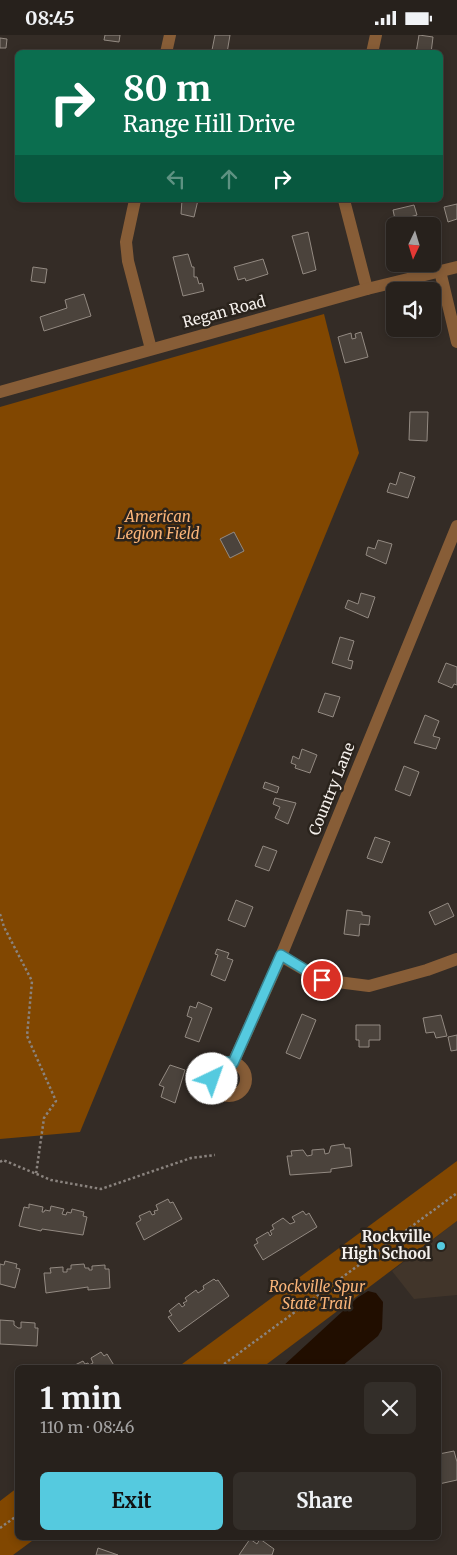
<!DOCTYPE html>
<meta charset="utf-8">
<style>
:root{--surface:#27211c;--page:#332e29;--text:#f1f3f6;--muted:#a4a3a3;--line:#433e3b;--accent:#55cadf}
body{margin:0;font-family:Merriweather,serif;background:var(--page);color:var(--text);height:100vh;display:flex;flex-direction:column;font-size:19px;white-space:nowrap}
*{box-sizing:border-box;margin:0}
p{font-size:16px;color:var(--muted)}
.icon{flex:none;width:28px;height:28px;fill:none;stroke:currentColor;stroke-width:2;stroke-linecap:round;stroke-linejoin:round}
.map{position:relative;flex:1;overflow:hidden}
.side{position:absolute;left:15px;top:1330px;width:426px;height:175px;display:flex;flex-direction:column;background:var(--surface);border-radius:8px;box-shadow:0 2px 8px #0003,0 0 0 1px var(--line)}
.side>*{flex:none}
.hud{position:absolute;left:15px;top:15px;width:428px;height:152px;border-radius:8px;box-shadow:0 2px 8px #0003,0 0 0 1px var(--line);background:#0b6e4f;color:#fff;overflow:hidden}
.needle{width:32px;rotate:184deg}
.buttons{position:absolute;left:386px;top:182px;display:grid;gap:10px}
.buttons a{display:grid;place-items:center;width:55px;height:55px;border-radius:8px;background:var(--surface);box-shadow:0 2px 8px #0003,0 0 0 1px var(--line);font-size:25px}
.pin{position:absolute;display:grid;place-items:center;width:42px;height:42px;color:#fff;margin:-21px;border:2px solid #fff;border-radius:50%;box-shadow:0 1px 5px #0007}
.me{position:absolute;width:55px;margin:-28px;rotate:42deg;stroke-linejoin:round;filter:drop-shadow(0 0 4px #0008)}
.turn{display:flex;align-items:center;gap:18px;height:105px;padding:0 25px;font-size:22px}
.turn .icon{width:65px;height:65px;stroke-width:2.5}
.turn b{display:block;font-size:35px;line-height:42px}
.lanes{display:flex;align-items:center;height:48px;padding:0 25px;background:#0003;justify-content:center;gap:25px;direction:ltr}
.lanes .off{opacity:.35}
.round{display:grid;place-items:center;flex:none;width:52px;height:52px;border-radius:8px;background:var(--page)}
.summary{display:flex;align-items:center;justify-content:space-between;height:85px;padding:0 25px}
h1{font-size:30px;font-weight:700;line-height:38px}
.button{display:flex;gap:10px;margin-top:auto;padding:10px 25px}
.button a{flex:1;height:58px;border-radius:8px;background:var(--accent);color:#111;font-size:20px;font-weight:700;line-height:58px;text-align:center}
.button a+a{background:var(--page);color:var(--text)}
.status{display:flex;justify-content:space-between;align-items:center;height:35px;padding:0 25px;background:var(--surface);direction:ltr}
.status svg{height:14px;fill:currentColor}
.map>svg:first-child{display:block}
.built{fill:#41352a}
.green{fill:#814701}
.water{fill:#210e00}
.building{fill:#4b433c;stroke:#938a82}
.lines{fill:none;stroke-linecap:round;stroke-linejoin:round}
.path{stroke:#8a837e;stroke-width:2.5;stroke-dasharray:2.5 2.5;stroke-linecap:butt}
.minor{stroke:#875d37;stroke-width:12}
.route-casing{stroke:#378391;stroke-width:12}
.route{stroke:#55cadf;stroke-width:9}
.poi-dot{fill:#55cadf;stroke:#2a231c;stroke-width:2}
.labels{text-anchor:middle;stroke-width:5;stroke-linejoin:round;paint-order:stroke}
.street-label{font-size:15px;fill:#f5f0ec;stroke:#2a231c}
.park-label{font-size:15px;font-style:italic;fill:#fbb579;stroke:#2a231c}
.poi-label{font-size:15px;font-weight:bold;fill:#f5f0ec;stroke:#2a231c;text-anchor:end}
</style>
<div class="status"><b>08:45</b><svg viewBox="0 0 49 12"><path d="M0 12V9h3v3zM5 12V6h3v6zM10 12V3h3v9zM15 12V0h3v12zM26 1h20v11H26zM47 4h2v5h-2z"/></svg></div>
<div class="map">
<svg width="457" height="1520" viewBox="0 0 457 1520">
<rect width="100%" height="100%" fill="#342c26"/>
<polygon class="built" points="457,1186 457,1260 414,1264 392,1236"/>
<g class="green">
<polygon points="324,279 359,418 80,1097 0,1104 0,372"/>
<polygon points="457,1126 457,1186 263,1332 178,1332"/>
<polygon points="17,1453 18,1502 36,1503 13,1520 0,1520 0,1466"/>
</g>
<polygon class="water" points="368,1256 376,1258 383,1267 382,1294 378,1301 341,1332 282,1332 357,1263"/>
<g class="building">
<polygon points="105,0 120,0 119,7 104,5"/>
<polygon points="215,0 230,0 227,18 212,15"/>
<polygon points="419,0 433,2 431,18 416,18"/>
<polygon points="0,3 7,4 6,13 0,13"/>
<polygon points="182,165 198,165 194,182 181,179"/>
<polygon points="457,169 457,184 448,187 444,172"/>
<polygon points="414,170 417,180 410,182 413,191 395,191 395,195 394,190 396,189 393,175"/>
<polygon points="308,197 316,235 303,239 292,201"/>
<polygon points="188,219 192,232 194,232 194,242 197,242 199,249 202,248 204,256 183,261 173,222"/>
<polygon points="263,224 268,239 246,246 245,243 238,245 234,232"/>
<polygon points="33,232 47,234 45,248 31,246"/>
<polygon points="84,259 91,281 44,296 40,282 67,273 65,265"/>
<polygon points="361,297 368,322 345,328 338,302 351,298 352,304 356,303 355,299"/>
<polygon points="410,377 428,377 427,406 409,405"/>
<polygon points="400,437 415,442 408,463 387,457 390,448 396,450"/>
<polygon points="234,497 244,516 230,523 220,504"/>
<polygon points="378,505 392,509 386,529 366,520 368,512 375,514"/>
<polygon points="361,558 375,562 368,583 345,573 348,565 358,569"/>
<polygon points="340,602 354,606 348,625 353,626 351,634 332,628"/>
<polygon points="446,628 457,632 457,650 454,649 452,653 438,647"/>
<polygon points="325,658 340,662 333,682 318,677"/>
<polygon points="425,680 439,686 433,701 440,703 436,714 414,708"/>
<polygon points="302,714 317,720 310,738 295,733 296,730 291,728 293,721 299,724"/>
<polygon points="404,731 419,737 410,761 395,755"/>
<polygon points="265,747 279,752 277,758 263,753"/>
<polygon points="275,763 296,768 288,789 275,783 280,772 273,769"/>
<polygon points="375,802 390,807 382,828 367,823"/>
<polygon points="263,811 277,816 269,836 255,831"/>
<polygon points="236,865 253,872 245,892 228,885"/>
<polygon points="448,868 454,881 435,890 429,877"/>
<polygon points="347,875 362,877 362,880 370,881 369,890 360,889 359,901 344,899"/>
<polygon points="217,914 229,918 227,923 233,925 225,946 211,940 218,920 215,919"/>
<polygon points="198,967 212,973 199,1007 185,1002 192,983 187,981 190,971 196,973"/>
<polygon points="302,979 316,985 300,1024 286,1018"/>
<polygon points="441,980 447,1001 436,1003 434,997 426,998 423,983"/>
<polygon points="356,990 380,990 380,1005 369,1005 369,1012 359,1012 359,1005 356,1005"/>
<polygon points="457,1000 457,1015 451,1016 448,1002"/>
<polygon points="170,1030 185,1035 175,1068 161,1062 164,1052 159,1050"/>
<polygon points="344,1109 345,1113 350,1113 352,1131 331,1134 331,1137 290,1140 287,1121 292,1121 291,1116 303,1115 307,1121 312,1120 312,1115 324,1114 325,1119 329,1118 331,1111"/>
<polygon points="168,1164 170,1168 173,1167 182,1184 144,1205 136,1188 141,1185 139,1181 150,1176 152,1180 155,1179 154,1176 158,1175 156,1170"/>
<polygon points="29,1169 43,1172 42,1177 44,1177 45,1175 50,1176 51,1171 64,1174 62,1179 66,1180 67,1177 71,1178 72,1174 84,1177 83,1181 87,1182 83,1200 42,1194 41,1196 19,1191 24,1172 29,1173"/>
<polygon points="303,1176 306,1180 309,1178 317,1192 263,1225 254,1210 258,1208 256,1204 268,1197 270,1201 272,1199 270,1196 274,1194 272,1190 283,1183 290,1189 295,1187 292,1182"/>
<polygon points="5,1226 17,1229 16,1233 20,1234 15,1253 0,1249 0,1229 4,1230"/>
<polygon points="84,1229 85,1233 89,1233 89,1235 92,1235 92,1231 105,1230 105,1234 109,1234 110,1253 88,1255 88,1252 46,1258 44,1238 51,1238 50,1233 63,1232 63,1237 67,1237 67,1234 71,1234 71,1230"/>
<polygon points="214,1244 216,1246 218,1245 229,1261 179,1297 168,1282 172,1280 169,1276 179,1268 182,1272 185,1270 183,1268 187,1266 185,1263 196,1255 198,1258 204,1254 203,1251"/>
<polygon points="0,1285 14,1286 14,1290 18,1293 21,1293 21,1287 35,1288 35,1293 38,1293 37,1311 0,1309"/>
<polygon points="101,1317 104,1321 107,1319 115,1332 71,1332 83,1326 85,1329 88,1328 89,1330 93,1328 91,1323"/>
<polygon points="454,1416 457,1427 457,1445 439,1449 439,1419"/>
<polygon points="250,1504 257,1509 260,1504 274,1514 272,1520 239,1520"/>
<polygon points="98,1513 118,1520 96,1520"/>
</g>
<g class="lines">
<g class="path">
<polyline points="0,879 4,892 32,946 27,1001 56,1066 44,1083 36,1139"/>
<polyline points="0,1127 3,1125 51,1145 101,1154 191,1123 215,1120"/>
<polyline points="220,1332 457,1158"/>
<polyline points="0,1493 18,1480"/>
</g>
<g class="minor">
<polyline points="166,18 170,0"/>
<polyline points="372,18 376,0"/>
<polyline points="135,165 126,207 128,226 151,314"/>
<polyline points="344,165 367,254"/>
<polyline points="440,236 457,307"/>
<polyline points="0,357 367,254 457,232"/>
<polyline points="281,921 322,945 369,951 427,935 457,924"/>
<circle cx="229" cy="1044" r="17"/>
<polyline points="233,1028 281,921 457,491"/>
</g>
</g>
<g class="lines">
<defs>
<polyline id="route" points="212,1044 218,1031 227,1027 233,1028 281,920 322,945"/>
</defs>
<use href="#route" class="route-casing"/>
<use href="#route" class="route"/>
</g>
<circle class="poi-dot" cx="441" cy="1211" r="5"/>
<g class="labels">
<g class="street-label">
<text transform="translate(224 277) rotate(-15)" y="5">Regan Road</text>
<text transform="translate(332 754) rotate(-68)" y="5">Country Lane</text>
</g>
<g class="park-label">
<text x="158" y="487">American<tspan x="158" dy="17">Legion Field</tspan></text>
<text x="317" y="1257">Rockville Spur<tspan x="317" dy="17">State Trail</tspan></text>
</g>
<g class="poi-label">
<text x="431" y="1207">Rockville<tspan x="431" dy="17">High School</tspan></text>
</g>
</g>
</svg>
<div class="buttons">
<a><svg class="needle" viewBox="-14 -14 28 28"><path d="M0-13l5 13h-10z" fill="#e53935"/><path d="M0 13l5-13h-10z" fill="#a4a3a3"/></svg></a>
<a><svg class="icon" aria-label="sound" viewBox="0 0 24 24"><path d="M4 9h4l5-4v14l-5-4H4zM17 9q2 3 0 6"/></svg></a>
</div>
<div class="pin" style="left:322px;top:945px;background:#d93025"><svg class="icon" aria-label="arrive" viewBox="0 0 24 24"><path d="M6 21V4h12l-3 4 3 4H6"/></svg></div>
<svg class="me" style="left:212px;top:1044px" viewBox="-20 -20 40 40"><circle r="19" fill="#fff"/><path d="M0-13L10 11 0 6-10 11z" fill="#55cadf"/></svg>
<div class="hud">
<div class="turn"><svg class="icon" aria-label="right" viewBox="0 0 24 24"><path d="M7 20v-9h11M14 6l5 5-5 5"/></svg><div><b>80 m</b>Range Hill Drive</div></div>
<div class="lanes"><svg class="icon off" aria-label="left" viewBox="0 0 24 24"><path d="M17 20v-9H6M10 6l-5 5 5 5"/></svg><svg class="icon off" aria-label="ahead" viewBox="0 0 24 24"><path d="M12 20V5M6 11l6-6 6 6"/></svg><svg class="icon" aria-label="right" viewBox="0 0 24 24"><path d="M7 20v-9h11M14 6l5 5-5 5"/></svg></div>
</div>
<section class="side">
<div class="summary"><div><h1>1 min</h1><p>110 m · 08:46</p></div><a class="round"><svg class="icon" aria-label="close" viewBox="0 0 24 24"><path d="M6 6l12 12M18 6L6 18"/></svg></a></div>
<div class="button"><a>Exit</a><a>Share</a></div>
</section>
</div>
